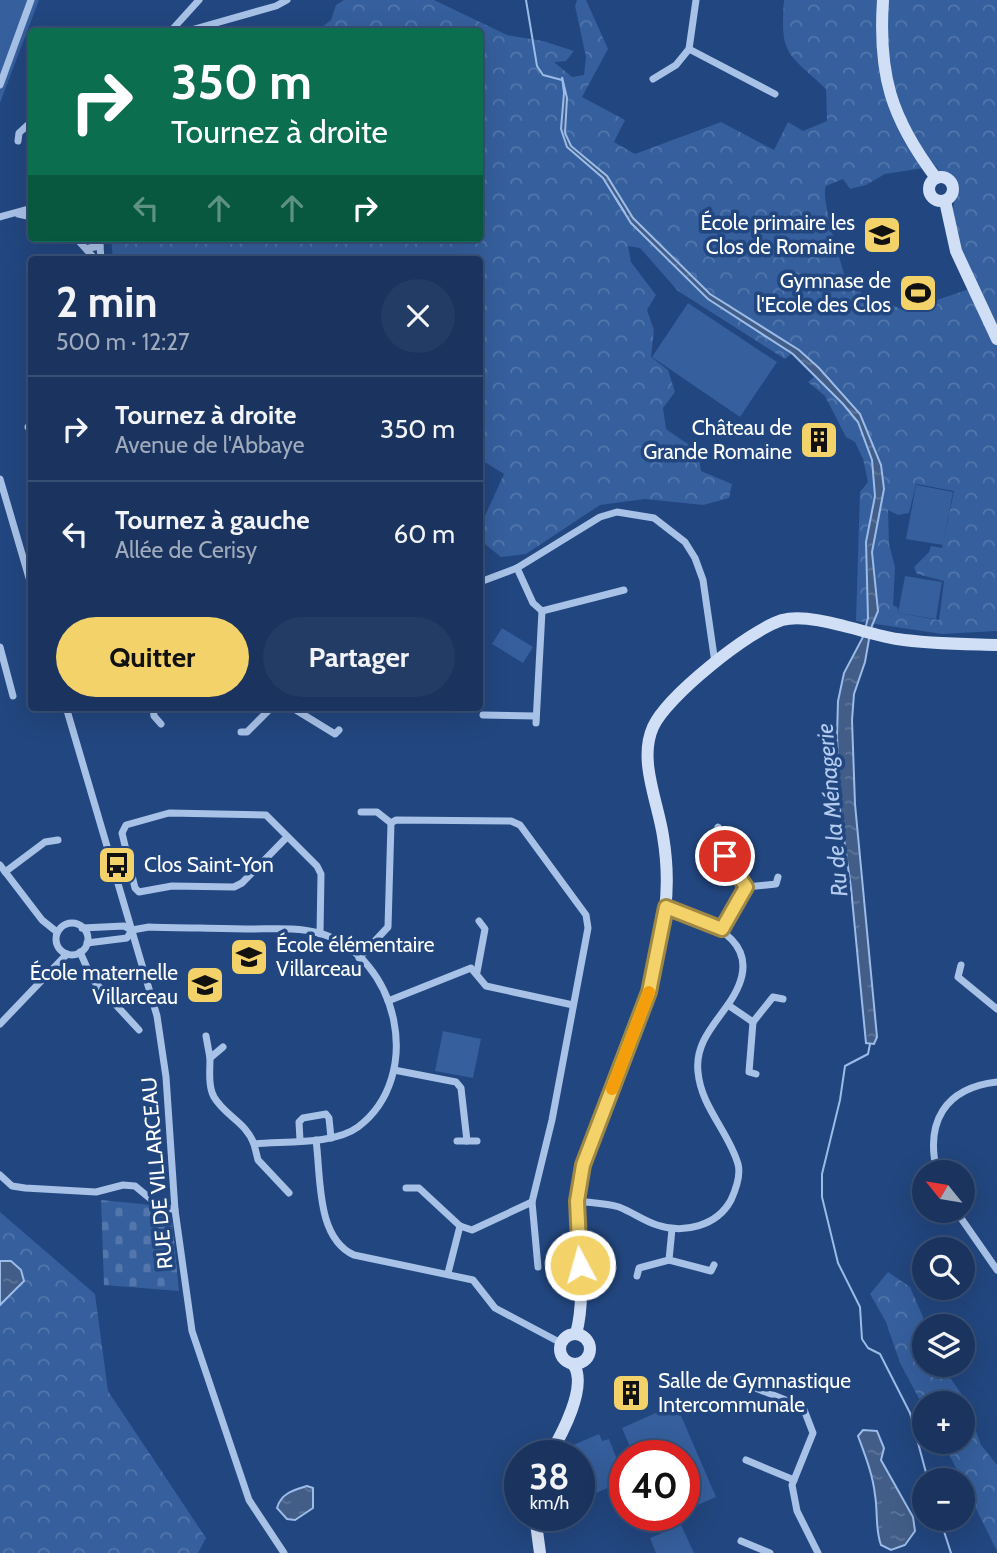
<!DOCTYPE html>
<html lang="fr">
<meta charset="utf-8">
<style>
:root{--surface:#1a345f;--page:#233c65;--text:#f1f3f6;--muted:#9faabd;--line:#384f74;--accent:#f3d269}
body{margin:0;font-family:Cabin,sans-serif;background:var(--page);color:var(--text);height:100vh;display:flex;flex-direction:column;font-size:26px;white-space:nowrap}
*{box-sizing:border-box;margin:0}
p{font-size:23px;color:var(--muted)}
.icon{flex:none;width:38px;height:38px;fill:none;stroke:currentColor;stroke-width:2;stroke-linecap:round;stroke-linejoin:round}
.map{position:relative;flex:1;overflow:hidden}
.panel{position:absolute;left:28px;top:256px;width:455px;height:455px;display:flex;flex-direction:column;background:var(--surface);border-radius:7px;box-shadow:0 7px 28px #0002,0 0 0 2px var(--line)}
.panel>*{flex:none}
.banner{position:absolute;left:28px;top:28px;width:455px;height:214px;border-radius:7px;box-shadow:0 7px 28px #0002,0 0 0 2px var(--line);background:#0b6e4f;color:#fff;overflow:hidden}
.needle{width:46px;rotate:300deg}
.fabs{position:absolute;left:912px;top:1160px;display:grid;gap:14px}
.fabs a{display:grid;place-items:center;width:63px;height:63px;border-radius:50%;background:var(--surface);box-shadow:0 7px 28px #0002,0 0 0 2px var(--line);font-size:35px}
.speed{position:absolute;left:504px;top:1440px;display:flex;gap:14px;font-size:35px;font-weight:700;text-align:center}
.speed>*{display:grid;place-content:center;width:91px;height:91px;border-radius:50%;background:var(--surface);box-shadow:0 7px 28px #0002,0 0 0 2px var(--line);line-height:1}
.speed small{font-size:18px;font-weight:400}
.speed .limit{border:10px solid #d22;background:#fff;color:#111}
.pin{position:absolute;display:grid;place-items:center;width:60px;height:60px;color:#fff;margin:-30px;border:4px solid #fff;border-radius:50%;box-shadow:0 2px 7px #0007}
.me{position:absolute;width:77px;margin:-38px;rotate:354deg;stroke-linejoin:round;filter:drop-shadow(0 0 5px #0008)}
.turn{display:flex;align-items:center;gap:24px;height:147px;padding:0 28px;font-size:32px}
.turn .icon{width:91px;height:91px;stroke-width:2.5}
.turn b{display:block;font-size:49px;line-height:60px}
.lanes{display:flex;align-items:center;height:66px;padding:0 28px;background:#0003;justify-content:center;gap:35px;direction:ltr}
.lanes .off{opacity:.35}
.round{display:grid;place-items:center;flex:none;width:74px;height:74px;border-radius:37px;background:var(--page)}
.head{display:flex;align-items:center;justify-content:space-between;height:119px;padding:0 28px}
h1{font-size:42px;font-weight:700;line-height:52px}
.action{display:flex;gap:14px;margin-top:auto;padding:14px 28px}
.action a{flex:1;height:80px;border-radius:42px;background:var(--accent);color:#111;font-size:28px;font-weight:700;line-height:80px;text-align:center}
.action a+a{background:var(--page);color:var(--text)}
ul{padding:0;list-style:none}
li{display:flex;align-items:center;gap:21px;height:105px;padding:0 28px;border-top:2px solid var(--line)}
li div{flex:1}
li b{display:block;font-size:26px}
li em{font-style:normal}
.map>svg:first-child{display:block}
.green{fill:#355f9d}
.forest{fill:url(#forest-crowns);fill-rule:evenodd}
.cemetery{fill:url(#cemetery-stones)}
.water{fill:url(#water-ripples);stroke:#9bbbe8;stroke-width:2}
.lines{fill:none;stroke-linecap:round;stroke-linejoin:round}
.stream{stroke:#9bbbe8;stroke-width:2}
.street{stroke:#a7c1e7;stroke-width:7}
.secondary{stroke:#d1dff6;stroke-width:12}
.route-casing{stroke:#9e8844;stroke-width:18}
.route{stroke:#f3d269;stroke-width:12}
.slow{stroke:#f59e0b;stroke-width:12}
.labels{text-anchor:middle;stroke-width:7;stroke-linejoin:round;paint-order:stroke}
.poi-label{font-size:21px;fill:#fff;stroke:#22467f;text-anchor:end}
.street-label{font-size:21px;fill:#fff;stroke:#22467f}
.water-label{font-size:23px;font-style:italic;fill:#b2cbef;stroke:#22467f}
</style>
<div class="map">
<svg width="997" height="1553" viewBox="0 0 997 1553">
<defs>
<pattern id="forest-crowns" width="20" height="18" patternUnits="userSpaceOnUse" patternTransform="scale(1.75)"><rect width="20" height="18" fill="#355f9d"/><path d="M2 6a3 3 0 1 1 6 0M12 15a3 3 0 1 1 6 0" fill="none" stroke="#5377ac"/></pattern>
<pattern id="cemetery-stones" width="16" height="16" patternUnits="userSpaceOnUse" patternTransform="scale(1.75)"><rect width="16" height="16" fill="#355f9d"/><path d="M2 7V4a2 2 0 0 1 4 0v3zM10 15v-3a2 2 0 0 1 4 0v3z" fill="#5377ac"/></pattern>
<pattern id="water-ripples" width="26" height="14" patternUnits="userSpaceOnUse" patternTransform="scale(1.75)"><rect width="26" height="14" fill="#425d87"/><path d="M2 4q2-2 4 0t4 0M15 11q2-2 4 0t4 0" fill="none" stroke="#5e7599"/></pattern>
</defs>
<rect width="100%" height="100%" fill="#22467f"/>
<g class="green">
<polygon points="0,0 39,0 0,103"/>
<polygon points="688,303 777,362 740,417 652,357"/>
<polygon points="916,485 953,492 943,545 906,539"/>
<polygon points="905,576 942,582 936,619 898,613"/>
<polygon points="502,628 533,647 523,663 492,644"/>
<polygon points="443,1031 481,1039 473,1078 435,1071"/>
<polygon points="676,1404 716,1497 684,1511 684,1456 634,1456 622,1428"/>
<polygon points="599,1434 602,1441 609,1439 625,1480 592,1495 579,1466 579,1456 575,1456 571,1446"/>
<polygon points="681,1525 694,1553 656,1553 650,1538"/>
</g>
<g class="forest">
<path d="M 344,0 L 434,0 L 507,35 L 543,41 L 574,51 L 566,61 L 554,62 L 572,77 L 584,75 L 586,57 L 575,6 L 577,0 L 586,0 L 608,49 L 582,97 L 625,120 L 614,142 L 635,154 L 721,122 L 774,150 L 788,122 L 803,131 L 827,121 L 826,89 C 787,52 780,56 784,0 L 997,0 L 997,631 L 942,634 L 856,621 L 860,492 L 868,482 L 863,459 L 855,442 L 846,437 L 825,396 L 808,382 L 814,377 L 791,354 L 785,359 L 678,291 L 640,248 L 628,246 L 631,262 L 656,295 L 647,310 L 654,330 L 651,357 L 668,370 L 675,392 L 663,408 L 666,429 L 698,451 L 701,471 L 732,484 L 729,498 L 703,505 L 645,499 L 600,505 L 526,554 L 501,557 L 480,540 L 480,527 L 504,474 L 480,459 L 480,259 L 113,259 L 111,238 L 480,238 L 480,32 L 317,31 L 331,20 L 336,5 ZM 936,166 L 942,177 L 953,178 C 959,198 952,202 953,216 C 956,239 965,266 975,287 L 905,311 L 883,301 L 864,300 L 859,288 L 847,283 C 842,267 820,198 826,186 L 843,179 L 850,189 L 866,185 L 885,174 ZM 916,484 L 954,491 L 942,548 L 931,546 L 929,552 L 914,567 L 917,574 L 944,581 L 939,620 L 898,613 L 898,608 L 893,605 L 895,567 L 889,544 L 888,510 L 898,515 L 909,513 Z"/>
<polygon points="0,1212 95,1294 108,1391 206,1538 198,1553 0,1553"/>
<polygon points="888,1272 910,1287 923,1317 924,1365 941,1365 963,1396 981,1445 997,1465 997,1551 943,1442 962,1442 962,1404 924,1404 924,1408 900,1363 886,1322 870,1294"/>
</g>
<polygon class="cemetery" points="101,1200 152,1205 172,1221 179,1291 104,1285"/>
<g class="water">
<polygon points="562,77 567,98 565,133 571,146 607,176 633,218 710,294 799,350 819,368 860,414 881,465 884,489 872,552 878,611 871,628 865,662 854,694 852,720 855,804 877,1037 874,1044 866,1043 851,888 840,811 837,736 838,701 844,673 863,637 868,618 866,542 875,496 872,460 858,422 843,404 793,354 708,299 631,223 603,178 567,147 561,129 564,93"/>
<polygon points="0,1261 11,1261 21,1270 24,1281 0,1305"/>
<path d="M 863,1430 L 877,1431 L 884,1448 L 881,1460 L 913,1517 L 915,1531 L 905,1545 L 891,1550 L 881,1545 C 875,1529 878,1512 875,1495 C 873,1475 865,1455 858,1436 Z"/>
<path d="M 307,1486 L 313,1488 L 313,1508 L 295,1520 L 287,1519 L 277,1508 C 281,1493 294,1490 307,1486 Z"/>
</g>
<g class="lines">
<g class="stream">
<polyline points="526,0 537,66 543,75 562,80"/>
<polyline points="615,197 625,213"/>
<polyline points="870,1044 868,1054 845,1066 840,1100 822,1174 822,1197 838,1263 860,1307 862,1339 868,1348 880,1354 910,1413 928,1480"/>
<polyline points="940,1519 951,1553"/>
</g>
<g class="street">
<polyline points="696,0 689,49 775,94"/>
<polyline points="170,32 199,0"/>
<polyline points="184,32 276,6 287,0"/>
<polyline points="653,79 676,65 689,49"/>
<polyline points="0,85 31,0"/>
<polyline points="18,141 19,133 32,121"/>
<polyline points="18,214 32,217"/>
<polyline points="0,217 32,208"/>
<polyline points="76,238 95,259"/>
<polyline points="100,246 101,259"/>
<polyline points="89,248 100,246 99,238"/>
<polyline points="28,427 32,427"/>
<polyline points="0,479 32,588"/>
<polyline points="517,568 533,603 542,611 624,590"/>
<polyline points="480,582 517,568 600,517 617,512 654,518 685,542 695,558 703,580 715,663"/>
<polyline points="0,647 13,696"/>
<polyline points="66,707 157,1016 166,1077 175,1210 192,1331 249,1500 284,1553"/>
<polyline points="153,707 154,716 161,724"/>
<polyline points="291,707 335,734 339,730"/>
<polyline points="483,715 536,716"/>
<polyline points="536,723 542,611"/>
<polyline points="241,732 247,732 272,707"/>
<polyline points="361,812 377,812 391,823"/>
<polyline points="718,827 714,840 746,887 722,929"/>
<polyline points="287,837 242,883 234,887 172,886 139,892 135,888 122,833 126,825 169,813 266,815 317,866 321,874 320,934"/>
<polyline points="0,865 42,920 57,932"/>
<polyline points="5,872 45,842 58,840"/>
<polyline points="746,887 776,884 778,877"/>
<circle cx="72" cy="939" r="16"/>
<polyline points="82,928 124,926 131,930"/>
<path d="M 132,930 L 149,927 C 183,928 216,928 250,929 C 273,929 297,927 319,933 C 399,956 425,1077 358,1127 C 334,1145 283,1141 254,1144 C 246,1122 225,1116 214,1097 C 208,1086 210,1070 210,1058"/>
<polyline points="87,943 127,938 132,930"/>
<polyline points="80,952 92,979 139,1030"/>
<polyline points="359,958 388,927 391,823 396,820 511,821 520,825 586,915 588,928 552,1120 532,1202 472,1230 460,1226 419,1188 406,1188"/>
<polyline points="961,965 958,977 997,1009"/>
<polyline points="477,972 485,929 479,921"/>
<polyline points="388,1001 471,968 486,986 573,1005"/>
<polyline points="728,1005 753,1022"/>
<polyline points="753,1022 749,1072 756,1074"/>
<polyline points="753,1022 773,997 783,999"/>
<polyline points="0,1024 67,954"/>
<polyline points="206,1036 210,1058 223,1047"/>
<polyline points="394,1070 456,1082 461,1088 467,1141"/>
<polyline points="300,1140 299,1122 303,1118 326,1114 329,1118 331,1138"/>
<path d="M 316,1140 C 321,1177 316,1238 354,1255 L 473,1280 L 495,1308 L 561,1343"/>
<polyline points="457,1141 477,1141"/>
<polyline points="254,1144 258,1160 289,1193"/>
<path d="M 937,1172 C 925,1123 944,1088 997,1082"/>
<polyline points="0,1175 12,1186 25,1188 96,1192 123,1185 135,1186 158,1205 175,1210"/>
<path d="M 577,1201 C 591,1203 605,1203 619,1207 C 632,1212 644,1221 657,1225 C 684,1234 717,1226 731,1200 C 736,1189 741,1175 738,1164 C 729,1132 701,1107 698,1072 C 695,1045 712,1027 727,1006 C 771,945 716,923 666,907"/>
<polyline points="532,1202 538,1267"/>
<polyline points="956,1211 997,1270"/>
<polyline points="672,1229 669,1260 711,1271 714,1265"/>
<polyline points="448,1273 460,1226"/>
<polyline points="637,1276 639,1268 669,1260"/>
<polyline points="733,1379 803,1407 813,1433 792,1485 797,1511 818,1553"/>
<polyline points="746,1460 794,1480"/>
<polyline points="741,1541 770,1553"/>
</g>
<g class="secondary">
<path d="M 883,0 C 878,75 891,118 936,178"/>
<circle cx="941" cy="189" r="12"/>
<polyline points="945,201 956,251 997,339"/>
<path d="M 576,1334 C 590,1281 569,1234 579,1182 C 585,1152 598,1125 609,1097 C 633,1036 658,976 665,910 C 668,886 667,860 663,836 C 658,802 638,760 653,727 C 667,696 750,630 782,620 C 812,612 865,634 897,639 C 929,644 964,644 997,645"/>
<circle cx="575" cy="1349" r="15"/>
<path d="M 549,1456 C 561,1436 589,1385 573,1364"/>
<polyline points="535,1516 540,1553"/>
</g>
</g>
<g class="lines">
<defs>
<polyline id="route" points="580,1265 577,1201 583,1165 649,992 666,907 722,929 746,887 725,856"/>
</defs>
<use href="#route" class="route-casing"/>
<use href="#route" class="route"/>
<polyline class="slow" points="612,1089 649,992"/>
</g>
<defs>
<symbol id="school-square" viewBox="-11 -11 22 22"><rect x="-9" y="-9" width="18" height="18" rx="4" fill="#f3d269" stroke="#22467f"/><path d="M0-5L7-2L0 1L-7-2ZM-4 1L0 2.5L4 1V4Q0 6-4 4Z" fill="#111"/></symbol>
<symbol id="stadium-square" viewBox="-11 -11 22 22"><rect x="-9" y="-9" width="18" height="18" rx="4" fill="#f3d269" stroke="#22467f"/><path d="M0-5a6.5 5 0 1 0 0 10a6.5 5 0 1 0 0-10ZM-3.5-1.8h7v3.6h-7Z" fill="#111"/></symbol>
<symbol id="building-square" viewBox="-11 -11 22 22"><rect x="-9" y="-9" width="18" height="18" rx="4" fill="#f3d269" stroke="#22467f"/><path d="M-4-6H4V6H1V3H-1V6H-4ZM-2.5-4.3h1.7v1.8h-1.7ZM.8-4.3h1.7v1.8H.8ZM-2.5-1h1.7V.8h-1.7ZM.8-1h1.7V.8H.8Z" fill="#111"/></symbol>
<symbol id="bus-square" viewBox="-11 -11 22 22"><rect x="-9" y="-9" width="18" height="18" rx="4" fill="#f3d269" stroke="#22467f"/><path d="M-5-6H5V4H4V6H2V4H-2V6H-4V4H-5ZM-3.5-4V0h7V-4ZM-3.5 1.2v1.5H-2V1.2ZM2 1.2v1.5H3.5V1.2Z" fill="#111"/></symbol>
</defs>
<g fill-rule="evenodd">
<use href="#school-square" x="860" y="213" width="44" height="44"/>
<use href="#stadium-square" x="896" y="271" width="44" height="44"/>
<use href="#building-square" x="797" y="418" width="44" height="44"/>
<use href="#bus-square" x="95" y="843" width="44" height="44"/>
<use href="#school-square" x="227" y="935" width="44" height="44"/>
<use href="#school-square" x="183" y="963" width="44" height="44"/>
<use href="#building-square" x="609" y="1371" width="44" height="44"/>
</g>
<g class="labels">
<g class="poi-label">
<text x="855" y="230">École primaire les<tspan x="855" dy="24">Clos de Romaine</tspan></text>
<text x="891" y="288">Gymnase de<tspan x="891" dy="24">l'Ecole des Clos</tspan></text>
<text x="792" y="435">Château de<tspan x="792" dy="24">Grande Romaine</tspan></text>
<text x="144" y="872" text-anchor="start">Clos Saint-Yon</text>
<text x="276" y="952" text-anchor="start">École élémentaire<tspan x="276" dy="24">Villarceau</tspan></text>
<text x="178" y="980">École maternelle<tspan x="178" dy="24">Villarceau</tspan></text>
<text x="658" y="1388" text-anchor="start">Salle de Gymnastique<tspan x="658" dy="24">Intercommunale</tspan></text>
</g>
<g class="street-label">
<text transform="translate(157 1173) rotate(-95)" y="7">RUE DE VILLARCEAU</text>
</g>
<g class="water-label">
<text transform="translate(832 810) rotate(-95)" y="8">Ru de la Ménagerie</text>
</g>
</g>
</svg>
<div class="fabs">
<a><svg class="needle" viewBox="-14 -14 28 28"><path d="M0-13l5 13h-10z" fill="#e53935"/><path d="M0 13l5-13h-10z" fill="#9faabd"/></svg></a>
<a><svg class="icon" aria-label="search" viewBox="0 0 24 24"><circle cx="10" cy="10" r="6"/><path d="M15 15l6 6"/></svg></a>
<a><svg class="icon" aria-label="layers" viewBox="0 0 24 24"><path d="M12 4l9 5-9 5-9-5zM3 14l9 5 9-5"/></svg></a>
<a>+</a>
<a>−</a>
</div>
<div class="speed"><div>38<small>km/h</small></div><div class="limit">40</div></div>
<div class="pin" style="left:725px;top:856px;background:#d93025"><svg class="icon" aria-label="arrive" viewBox="0 0 24 24"><path d="M6 21V4h12l-3 4 3 4H6"/></svg></div>
<svg class="me" style="left:580px;top:1265px" viewBox="-20 -20 40 40"><circle r="17" fill="#f3d269" stroke="#fff" stroke-width="3"/><path d="M0-11L8 9 0 5-8 9z" fill="#fff"/></svg>
<div class="banner">
<div class="turn"><svg class="icon" aria-label="right" viewBox="0 0 24 24"><path d="M7 20v-9h11M14 6l5 5-5 5"/></svg><div><b>350 m</b>Tournez à droite</div></div>
<div class="lanes"><svg class="icon off" aria-label="left" viewBox="0 0 24 24"><path d="M17 20v-9H6M10 6l-5 5 5 5"/></svg><svg class="icon off" aria-label="ahead" viewBox="0 0 24 24"><path d="M12 20V5M6 11l6-6 6 6"/></svg><svg class="icon off" aria-label="ahead" viewBox="0 0 24 24"><path d="M12 20V5M6 11l6-6 6 6"/></svg><svg class="icon" aria-label="right" viewBox="0 0 24 24"><path d="M7 20v-9h11M14 6l5 5-5 5"/></svg></div>
</div>
<section class="panel">
<div class="head"><div><h1>2 min</h1><p>500 m · 12:27</p></div><a class="round"><svg class="icon" aria-label="close" viewBox="0 0 24 24"><path d="M6 6l12 12M18 6L6 18"/></svg></a></div>
<ul>
<li><svg class="icon" aria-label="right" viewBox="0 0 24 24"><path d="M7 20v-9h11M14 6l5 5-5 5"/></svg><div><b>Tournez à droite</b><p>Avenue de l'Abbaye</p></div><em>350 m</em></li>
<li><svg class="icon" aria-label="left" viewBox="0 0 24 24"><path d="M17 20v-9H6M10 6l-5 5 5 5"/></svg><div><b>Tournez à gauche</b><p>Allée de Cerisy</p></div><em>60 m</em></li>
</ul>
<div class="action"><a>Quitter</a><a>Partager</a></div>
</section>
</div>
